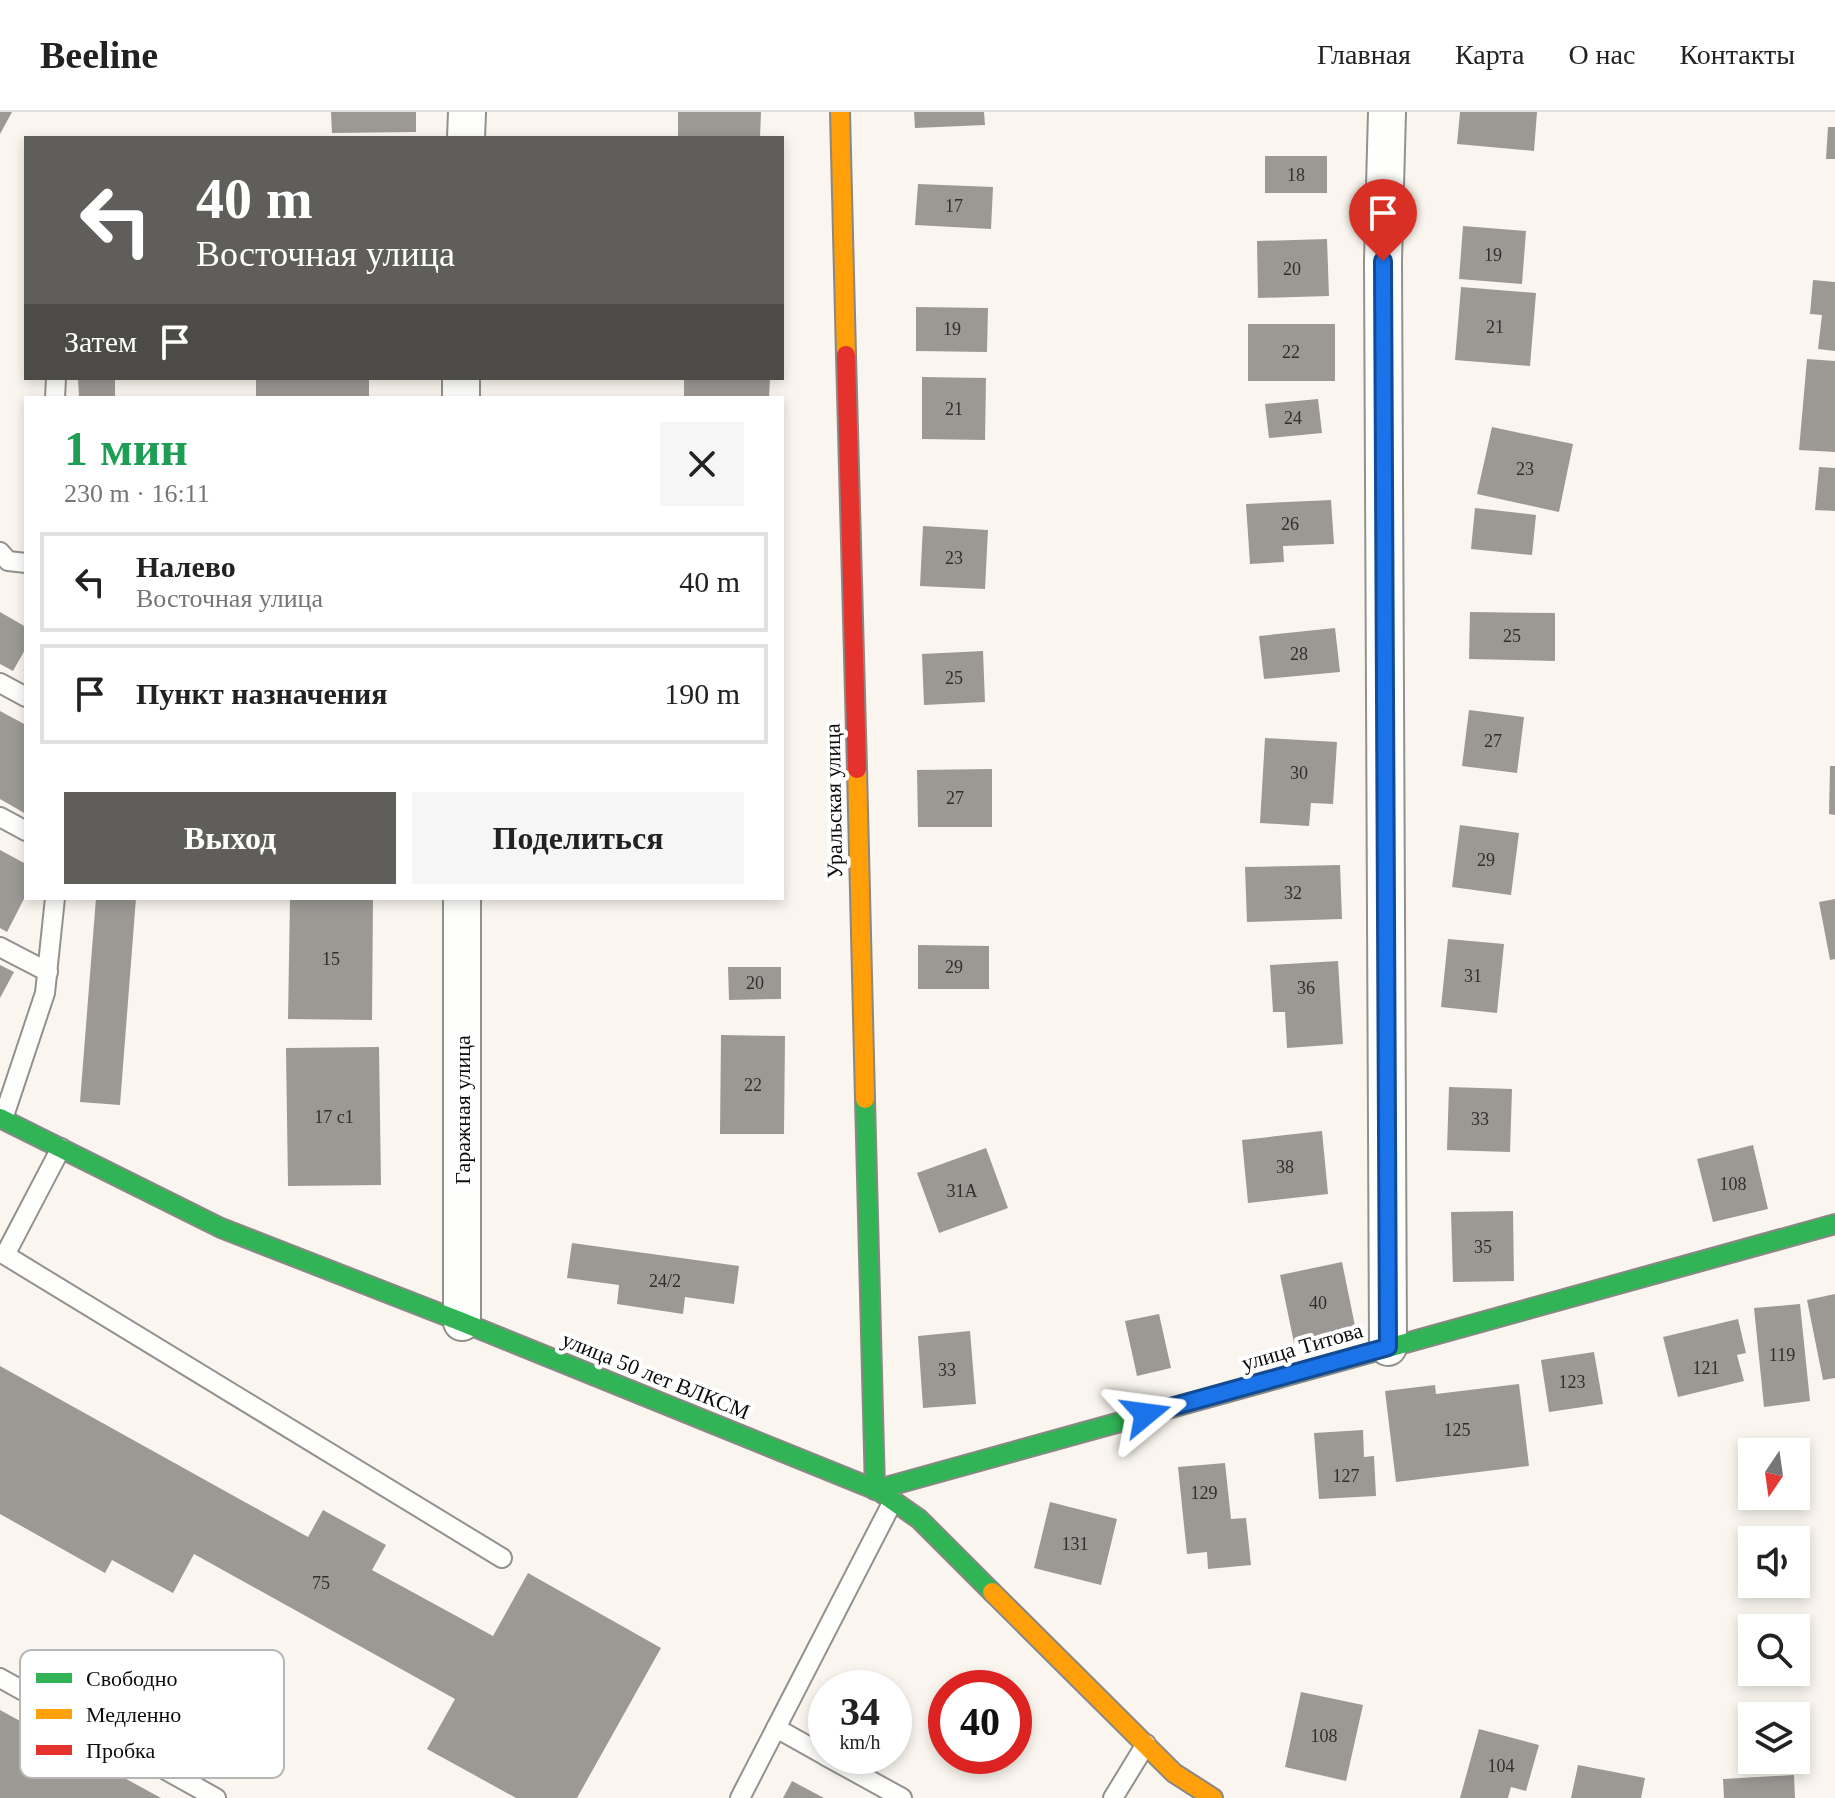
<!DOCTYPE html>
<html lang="ru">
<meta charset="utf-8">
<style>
:root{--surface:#fff;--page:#f6f6f6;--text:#222;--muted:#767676;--line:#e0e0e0;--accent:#5f5e5b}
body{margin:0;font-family:"Times New Roman",serif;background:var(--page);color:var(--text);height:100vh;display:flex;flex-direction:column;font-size:30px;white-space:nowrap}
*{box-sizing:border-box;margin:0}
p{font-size:26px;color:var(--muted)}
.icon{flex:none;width:44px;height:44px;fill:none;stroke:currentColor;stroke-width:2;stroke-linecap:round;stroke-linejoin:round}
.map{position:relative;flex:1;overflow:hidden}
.panel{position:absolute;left:24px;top:284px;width:760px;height:504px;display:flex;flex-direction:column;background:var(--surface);border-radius:0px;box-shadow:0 4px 12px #0003}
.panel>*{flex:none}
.guide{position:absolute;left:24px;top:24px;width:760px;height:244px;border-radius:0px;box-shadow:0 4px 12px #0003;background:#5f5e5b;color:#fff;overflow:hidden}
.needle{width:52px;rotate:193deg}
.fabs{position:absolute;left:1738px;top:1326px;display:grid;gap:16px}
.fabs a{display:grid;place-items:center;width:72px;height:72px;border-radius:0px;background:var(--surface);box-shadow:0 4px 12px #0003;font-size:40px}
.speed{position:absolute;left:808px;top:1558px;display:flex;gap:16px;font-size:40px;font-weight:700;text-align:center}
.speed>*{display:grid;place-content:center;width:104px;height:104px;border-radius:50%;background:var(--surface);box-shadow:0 4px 12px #0003;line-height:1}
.speed small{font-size:20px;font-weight:400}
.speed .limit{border:12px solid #d22;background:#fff;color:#111}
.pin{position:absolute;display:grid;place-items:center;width:68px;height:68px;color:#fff;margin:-82px -34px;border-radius:50% 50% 50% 0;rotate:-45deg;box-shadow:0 0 8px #0007}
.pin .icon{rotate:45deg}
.me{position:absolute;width:88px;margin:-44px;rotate:74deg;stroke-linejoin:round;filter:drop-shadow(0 0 6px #0008)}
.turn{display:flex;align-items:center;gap:28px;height:168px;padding:0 40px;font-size:36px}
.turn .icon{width:104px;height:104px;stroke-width:2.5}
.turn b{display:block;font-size:56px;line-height:68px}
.then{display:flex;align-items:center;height:76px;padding:0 40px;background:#0003;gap:16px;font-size:30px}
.round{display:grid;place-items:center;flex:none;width:84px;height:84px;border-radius:0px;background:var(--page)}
.summary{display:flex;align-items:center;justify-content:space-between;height:136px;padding:0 40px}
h1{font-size:48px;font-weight:700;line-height:60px;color:#1e9e55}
.primary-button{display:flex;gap:16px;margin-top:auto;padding:16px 40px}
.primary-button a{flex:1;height:92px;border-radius:0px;background:var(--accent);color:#fff;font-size:32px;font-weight:700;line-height:92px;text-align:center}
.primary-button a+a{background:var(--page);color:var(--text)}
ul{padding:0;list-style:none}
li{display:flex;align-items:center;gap:24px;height:100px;margin:0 16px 12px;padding:0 24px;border:4px solid var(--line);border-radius:0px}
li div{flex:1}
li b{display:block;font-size:30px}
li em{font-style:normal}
header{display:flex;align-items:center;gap:48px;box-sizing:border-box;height:112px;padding:0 40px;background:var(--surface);border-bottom:2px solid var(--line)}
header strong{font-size:38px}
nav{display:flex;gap:44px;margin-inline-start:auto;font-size:28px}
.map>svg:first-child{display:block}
.building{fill:#9c9995}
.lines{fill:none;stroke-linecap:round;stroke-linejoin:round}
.lane-casing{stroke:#93918e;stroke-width:22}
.street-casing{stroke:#93918e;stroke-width:40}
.fast-casing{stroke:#8a8885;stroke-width:22}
.slow-casing{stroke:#8a8885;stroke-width:22}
.jam-casing{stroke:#8a8885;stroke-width:22}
.lane{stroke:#fefefd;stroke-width:18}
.street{stroke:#fefefd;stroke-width:36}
.fast{stroke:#30b455;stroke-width:18}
.slow{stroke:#ff9f0a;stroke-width:18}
.jam{stroke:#e5322d;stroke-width:18}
.route-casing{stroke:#114b97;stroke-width:20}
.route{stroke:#1a73e8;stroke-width:14}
.labels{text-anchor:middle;stroke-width:8;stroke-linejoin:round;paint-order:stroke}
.number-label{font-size:18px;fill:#302f2e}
.street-label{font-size:22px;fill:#0c0c0c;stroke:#fff}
.key{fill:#fff;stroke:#b6b6b6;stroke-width:2}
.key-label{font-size:22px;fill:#0c0c0c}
</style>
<header>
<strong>Beeline</strong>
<nav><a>Главная</a><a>Карта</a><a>О нас</a><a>Контакты</a></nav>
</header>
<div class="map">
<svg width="1835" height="1686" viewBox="0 0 1835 1686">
<rect width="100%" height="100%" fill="#faf6ef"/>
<g class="building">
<polygon points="0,0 12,0 0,22"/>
<polygon points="331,0 416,0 416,20 332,21"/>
<polygon points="678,0 761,0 760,26 678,26"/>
<polygon points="914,0 984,0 985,13 915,16"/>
<polygon points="1460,0 1537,0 1534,39 1457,32"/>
<polygon points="1828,15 1835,15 1835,47 1826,47"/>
<rect x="1265" y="44" width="62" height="37"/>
<polygon points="918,72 993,75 991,117 915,113"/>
<polygon points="1463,114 1526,119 1522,172 1459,167"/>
<polygon points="1327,127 1329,184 1258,186 1257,129"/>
<polygon points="1813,168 1835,170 1835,239 1818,237 1822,203 1810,202"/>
<polygon points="1461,175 1536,181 1530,254 1455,248"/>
<polygon points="916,195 988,196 987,240 916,239"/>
<rect x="1248" y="212" width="87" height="57"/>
<polygon points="1807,247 1835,249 1835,340 1799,338"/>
<polygon points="922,265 986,266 985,328 922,327"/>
<polygon points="78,266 115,266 115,286 79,286"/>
<rect x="256" y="266" width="113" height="20"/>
<polygon points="684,266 770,266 769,286 684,286"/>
<polygon points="1318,287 1322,321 1269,326 1265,292"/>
<polygon points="1492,315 1573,332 1559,400 1477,382"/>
<polygon points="1819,355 1835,356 1835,399 1815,398"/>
<polygon points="1331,388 1334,432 1283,434 1284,450 1250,452 1246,392"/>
<polygon points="1475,396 1536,403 1532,443 1471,437"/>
<polygon points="923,414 988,418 985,477 920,474"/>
<polygon points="0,500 26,515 26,536 13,559 0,552"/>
<polygon points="1470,500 1555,501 1555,549 1469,547"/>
<polygon points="1335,516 1340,560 1264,567 1259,524"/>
<polygon points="983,539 985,590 924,593 922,542"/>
<polygon points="1469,598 1524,605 1517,661 1462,654"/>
<polygon points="0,599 26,613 26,645 24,649 26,650 26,702 0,687"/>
<polygon points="1265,626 1337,630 1333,692 1311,691 1309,714 1260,711"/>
<polygon points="1830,654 1835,654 1835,703 1829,702"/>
<polygon points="992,657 992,715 918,715 917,658"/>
<polygon points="1460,713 1519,721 1511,783 1452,775"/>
<polygon points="0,738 26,752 26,783 7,820 0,816"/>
<polygon points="1340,753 1342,807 1247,810 1245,755"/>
<polygon points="96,786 136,786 120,993 80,990"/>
<polygon points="290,786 373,786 372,908 288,907"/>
<polygon points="1835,787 1835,847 1830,848 1819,790"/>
<polygon points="1448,827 1504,832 1497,901 1441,895"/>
<polygon points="918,833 989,834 989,877 918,877"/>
<polygon points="1338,849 1343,932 1287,936 1285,900 1273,900 1270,853"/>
<polygon points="0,853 14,860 0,886"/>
<polygon points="728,855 781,855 781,887 729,888"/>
<polygon points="721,923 785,924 784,1022 720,1022"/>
<polygon points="379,935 381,1073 288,1074 286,936"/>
<polygon points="1449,975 1512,977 1510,1040 1447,1038"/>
<polygon points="1322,1019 1328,1082 1248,1091 1242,1028"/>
<polygon points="1753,1033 1768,1097 1713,1110 1697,1047"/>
<polygon points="986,1036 1008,1096 939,1121 917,1061"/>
<polygon points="1513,1099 1514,1169 1453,1170 1451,1100"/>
<polygon points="572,1131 739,1154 734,1192 685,1185 683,1202 617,1192 619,1173 567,1166"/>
<polygon points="1342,1150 1356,1219 1294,1231 1280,1163"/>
<polygon points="1835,1182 1835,1266 1823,1268 1807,1188"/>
<polygon points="1800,1192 1810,1289 1764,1295 1754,1196"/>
<polygon points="1159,1202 1171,1256 1137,1264 1125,1209"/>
<polygon points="1738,1207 1746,1241 1737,1243 1744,1269 1678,1285 1663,1225"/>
<polygon points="970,1219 976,1292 923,1296 918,1224"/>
<polygon points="1594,1240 1603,1292 1549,1300 1541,1248"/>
<polygon points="0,1254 308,1425 323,1398 386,1433 372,1458 493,1524 528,1461 661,1536 577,1686 516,1686 427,1637 455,1587 194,1442 173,1481 112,1448 105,1461 0,1402"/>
<polygon points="1519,1272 1529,1354 1396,1370 1385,1279 1435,1273 1436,1282"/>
<polygon points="1363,1318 1364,1345 1374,1344 1376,1384 1319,1387 1314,1321"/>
<polygon points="1225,1351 1231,1407 1246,1406 1251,1453 1208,1457 1207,1440 1187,1442 1178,1355"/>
<polygon points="1050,1390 1117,1407 1101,1473 1034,1456"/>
<polygon points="1301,1580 1363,1593 1346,1669 1285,1655"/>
<polygon points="0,1598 161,1686 0,1686"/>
<polygon points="1479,1617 1539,1633 1526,1679 1511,1675 1508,1686 1460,1686"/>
<polygon points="1578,1653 1645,1666 1641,1686 1571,1686"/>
<polygon points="1794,1663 1795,1686 1724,1686 1723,1667"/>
<polygon points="792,1669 824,1686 783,1686"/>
</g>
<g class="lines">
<defs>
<g id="lane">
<polyline points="55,286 56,266"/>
<polyline points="0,440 8,449 26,451"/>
<polyline points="0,571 26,585"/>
<polyline points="0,705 26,719"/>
<polyline points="0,835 48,860"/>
<polyline points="3,1007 45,881 55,786"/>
<polyline points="61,1036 5,1143 502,1446"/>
<polyline points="0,1566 216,1686"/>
<polyline points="776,1616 826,1644"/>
<polyline points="826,1644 902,1686"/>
<polyline points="740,1686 893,1389"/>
<polyline points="1113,1686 1146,1632"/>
</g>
<g id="street">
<polyline points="1387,0 1383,149 1388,1235"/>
<polyline points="466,26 467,0"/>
<polyline points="461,266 461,286"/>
<polyline points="462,786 462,1210"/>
</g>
<g id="fast">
<polyline points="865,987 875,1378"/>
<polyline points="0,1006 221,1116 462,1210 879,1379 919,1407 992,1480"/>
<polyline points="875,1378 1835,1112"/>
</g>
<g id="slow">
<polyline points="840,0 846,243"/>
<polyline points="857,657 865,987"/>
<polyline points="992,1480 1174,1661 1213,1686"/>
</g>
<polyline id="jam" points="846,243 857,657"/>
</defs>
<use href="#lane" class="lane-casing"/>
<use href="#street" class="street-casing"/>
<use href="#fast" class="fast-casing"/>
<use href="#slow" class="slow-casing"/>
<use href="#jam" class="jam-casing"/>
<use href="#lane" class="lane"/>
<use href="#street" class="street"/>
<use href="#fast" class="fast"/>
<use href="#slow" class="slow"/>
<use href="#jam" class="jam"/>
</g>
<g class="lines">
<defs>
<polyline id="route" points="1146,1302 1388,1235 1383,149"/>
</defs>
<use href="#route" class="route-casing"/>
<use href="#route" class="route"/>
</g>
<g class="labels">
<g class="number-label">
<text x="1296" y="69">18</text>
<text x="954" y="100">17</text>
<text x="1493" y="149">19</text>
<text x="1292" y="163">20</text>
<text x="1495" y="221">21</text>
<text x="952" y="223">19</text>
<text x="1291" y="246">22</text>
<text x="954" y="303">21</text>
<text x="1293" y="312">24</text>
<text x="1525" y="363">23</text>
<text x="1290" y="418">26</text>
<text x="954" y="452">23</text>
<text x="1512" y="530">25</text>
<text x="1299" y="548">28</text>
<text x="954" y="572">25</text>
<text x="1493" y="635">27</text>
<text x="1299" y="667">30</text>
<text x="955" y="692">27</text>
<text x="1486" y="754">29</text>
<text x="1293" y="787">32</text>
<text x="331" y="853">15</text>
<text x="954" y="861">29</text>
<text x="1473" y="870">31</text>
<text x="755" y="877">20</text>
<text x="1306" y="882">36</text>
<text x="753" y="979">22</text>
<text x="334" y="1011">17 с1</text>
<text x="1480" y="1013">33</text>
<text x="1285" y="1061">38</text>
<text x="1733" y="1078">108</text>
<text x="962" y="1085">31А</text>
<text x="1483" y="1141">35</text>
<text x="665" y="1175">24/2</text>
<text x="1318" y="1197">40</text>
<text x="1782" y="1249">119</text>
<text x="1706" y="1262">121</text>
<text x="947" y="1264">33</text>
<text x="1572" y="1276">123</text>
<text x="1457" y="1324">125</text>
<text x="1346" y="1370">127</text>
<text x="1204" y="1387">129</text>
<text x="1075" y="1438">131</text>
<text x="321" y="1477">75</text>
<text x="1324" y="1630">108</text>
<text x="1501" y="1660">104</text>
</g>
<g class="street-label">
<text transform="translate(833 689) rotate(-91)" y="8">Уральская улица</text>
<text transform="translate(462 998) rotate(-90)" y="8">Гаражная улица</text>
<text transform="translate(1302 1234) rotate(-16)" y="8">улица Титова</text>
<text transform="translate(656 1263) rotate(22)" y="8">улица 50 лет ВЛКСМ</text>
</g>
</g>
<rect x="20" y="1538" width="264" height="128" rx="12" class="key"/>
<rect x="36" y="1561" width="36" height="10" fill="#30b455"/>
<rect x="36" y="1597" width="36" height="10" fill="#ff9f0a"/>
<rect x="36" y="1633" width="36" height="10" fill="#e5322d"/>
<g class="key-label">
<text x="86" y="1574">Свободно</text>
<text x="86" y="1610">Медленно</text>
<text x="86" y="1646">Пробка</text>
</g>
</svg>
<div class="fabs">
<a><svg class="needle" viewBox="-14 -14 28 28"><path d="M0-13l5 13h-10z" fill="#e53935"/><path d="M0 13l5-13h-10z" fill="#767676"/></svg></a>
<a><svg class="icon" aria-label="sound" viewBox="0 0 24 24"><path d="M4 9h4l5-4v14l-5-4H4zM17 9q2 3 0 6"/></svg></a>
<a><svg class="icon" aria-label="search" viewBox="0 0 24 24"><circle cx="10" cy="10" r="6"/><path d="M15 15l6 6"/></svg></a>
<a><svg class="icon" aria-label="layers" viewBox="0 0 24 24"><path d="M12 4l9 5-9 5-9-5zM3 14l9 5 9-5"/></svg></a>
</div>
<div class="speed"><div>34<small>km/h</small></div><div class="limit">40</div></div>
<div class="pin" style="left:1383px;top:149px;background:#d93025"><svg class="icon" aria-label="arrive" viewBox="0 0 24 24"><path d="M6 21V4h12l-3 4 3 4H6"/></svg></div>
<svg class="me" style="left:1146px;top:1302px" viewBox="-20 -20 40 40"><path d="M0-17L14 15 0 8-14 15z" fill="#1a73e8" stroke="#fff" stroke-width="4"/></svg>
<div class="guide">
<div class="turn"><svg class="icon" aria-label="left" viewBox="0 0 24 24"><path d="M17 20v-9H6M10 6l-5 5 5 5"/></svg><div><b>40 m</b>Восточная улица</div></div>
<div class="then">Затем<svg class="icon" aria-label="arrive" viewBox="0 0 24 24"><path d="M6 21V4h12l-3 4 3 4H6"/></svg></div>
</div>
<section class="panel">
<div class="summary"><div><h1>1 мин</h1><p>230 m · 16:11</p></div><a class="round"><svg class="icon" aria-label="close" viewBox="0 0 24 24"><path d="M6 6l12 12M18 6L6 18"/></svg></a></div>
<ul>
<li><svg class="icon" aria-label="left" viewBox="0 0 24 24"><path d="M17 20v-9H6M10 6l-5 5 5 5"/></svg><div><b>Налево</b><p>Восточная улица</p></div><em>40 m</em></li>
<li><svg class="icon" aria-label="arrive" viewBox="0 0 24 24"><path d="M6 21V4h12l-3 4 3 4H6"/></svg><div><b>Пункт назначения</b></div><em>190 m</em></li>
</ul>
<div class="primary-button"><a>Выход</a><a>Поделиться</a></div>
</section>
</div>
